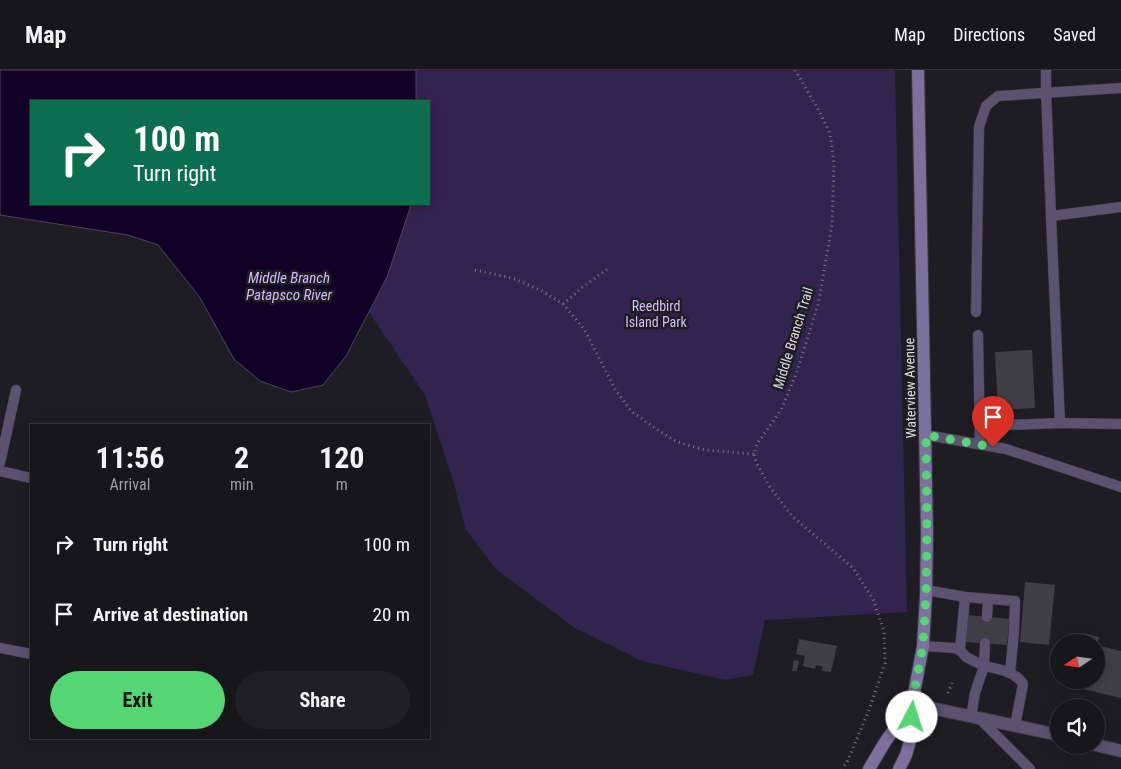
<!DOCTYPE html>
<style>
:root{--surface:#17161b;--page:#201f24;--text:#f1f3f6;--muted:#9e9fa3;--line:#36353a;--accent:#53d673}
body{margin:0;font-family:"Roboto Condensed",sans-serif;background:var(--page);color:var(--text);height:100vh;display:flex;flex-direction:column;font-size:19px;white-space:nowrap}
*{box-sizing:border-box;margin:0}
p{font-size:16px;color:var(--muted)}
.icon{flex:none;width:28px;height:28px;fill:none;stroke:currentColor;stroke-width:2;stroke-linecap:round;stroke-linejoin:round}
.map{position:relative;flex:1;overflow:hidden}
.details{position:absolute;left:30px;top:354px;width:400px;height:315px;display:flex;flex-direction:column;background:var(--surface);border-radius:0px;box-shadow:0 2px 12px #0003,0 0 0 1px var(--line)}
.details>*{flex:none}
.guide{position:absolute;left:30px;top:30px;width:400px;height:105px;border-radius:0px;box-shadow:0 2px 12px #0003,0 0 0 1px var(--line);background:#0b6e4f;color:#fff;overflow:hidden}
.needle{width:32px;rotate:257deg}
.controls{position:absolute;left:1050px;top:564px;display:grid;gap:10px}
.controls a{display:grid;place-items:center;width:55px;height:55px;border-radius:50%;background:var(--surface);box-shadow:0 2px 12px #0003,0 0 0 1px var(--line);font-size:25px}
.pin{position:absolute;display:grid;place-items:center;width:42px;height:42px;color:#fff;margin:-51px -21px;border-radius:50% 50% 50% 0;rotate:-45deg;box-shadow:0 0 5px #0007}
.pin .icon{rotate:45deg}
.me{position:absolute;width:55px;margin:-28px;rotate:5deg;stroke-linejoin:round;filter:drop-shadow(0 0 4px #0008)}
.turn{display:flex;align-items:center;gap:18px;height:105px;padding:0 20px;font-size:22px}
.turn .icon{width:65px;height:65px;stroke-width:2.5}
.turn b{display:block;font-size:35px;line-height:42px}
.eta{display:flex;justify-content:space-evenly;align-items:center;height:85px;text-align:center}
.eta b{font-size:30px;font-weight:700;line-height:35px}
.primary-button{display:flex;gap:10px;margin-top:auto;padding:10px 20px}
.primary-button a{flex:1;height:58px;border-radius:30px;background:var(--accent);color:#111;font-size:20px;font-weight:700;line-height:58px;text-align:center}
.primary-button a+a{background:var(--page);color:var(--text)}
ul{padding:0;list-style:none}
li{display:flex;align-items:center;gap:15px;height:70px;padding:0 20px}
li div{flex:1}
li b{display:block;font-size:19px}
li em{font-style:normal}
header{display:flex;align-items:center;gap:30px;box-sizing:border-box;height:70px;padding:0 25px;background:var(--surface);border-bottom:1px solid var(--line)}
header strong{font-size:24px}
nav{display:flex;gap:28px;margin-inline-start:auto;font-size:18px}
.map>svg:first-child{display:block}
.green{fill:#33234f}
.water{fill:#110028;stroke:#4e425f}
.building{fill:#403e46}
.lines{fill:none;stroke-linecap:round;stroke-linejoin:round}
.service-casing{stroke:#39383e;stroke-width:11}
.tertiary-casing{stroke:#39383e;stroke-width:14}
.secondary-casing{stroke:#39383e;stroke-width:14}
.path{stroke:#7b7a7f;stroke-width:3;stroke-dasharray:1 4;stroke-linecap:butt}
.service{stroke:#5b526f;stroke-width:10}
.tertiary{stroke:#5b526f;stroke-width:12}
.secondary{stroke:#7e709e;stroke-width:12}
.route{stroke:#53d673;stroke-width:9;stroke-dasharray:0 16.2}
.labels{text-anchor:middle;stroke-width:5;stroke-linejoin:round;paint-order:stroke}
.park-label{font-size:14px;fill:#d0bff8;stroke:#1f1d24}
.street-label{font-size:14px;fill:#dcdbdf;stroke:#1f1d24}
.water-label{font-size:15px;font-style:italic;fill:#cdbbf4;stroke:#1f1d24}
</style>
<header>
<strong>Map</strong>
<nav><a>Map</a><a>Directions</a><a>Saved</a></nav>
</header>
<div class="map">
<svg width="1121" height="699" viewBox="0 0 1121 699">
<rect width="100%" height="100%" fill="#1f1d24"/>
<polygon class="green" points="416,0 895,0 907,542 765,550 753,605 725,610 642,591 575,558 496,499 466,460 454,414 425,325 369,242 387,207 410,138 410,134 429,134 429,31 416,31"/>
<polygon class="water" points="0,0 416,0 416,31 31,31 31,134 410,134 410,138 387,207 346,286 323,315 291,322 260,311 234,289 199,226 158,175 128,165 0,145"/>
<g class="building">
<polygon points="1032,280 1035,338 998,340 995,282"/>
<polygon points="1025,512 1055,515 1049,575 1020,572"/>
<polygon points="968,545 1010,549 1007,575 966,572"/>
<polygon points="1082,563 1099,567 1098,572 1080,572"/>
<polygon points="799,569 837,576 831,602 822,601 823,597 816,595 815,599 803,596 805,586 796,584"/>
<polygon points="1096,575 1121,581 1121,628 1070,616 1071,610 1096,610"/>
<polygon points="794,590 799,591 797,601 792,601"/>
</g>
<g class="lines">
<defs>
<g id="service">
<polyline points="1046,0 1046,22 1051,146 1121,137"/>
<polyline points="1051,146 1060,353"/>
<polyline points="976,242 979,57 986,36 998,26 1121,18"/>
<polyline points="978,265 980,374"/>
<polyline points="980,356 1060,353 1121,354"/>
<polyline points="926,365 1006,379 1121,417"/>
<polyline points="0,393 16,320"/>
<polyline points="0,401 31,408"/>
<polyline points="926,520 965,527 960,580"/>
<polyline points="965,527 1015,531 1014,562 1010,603"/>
<polyline points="987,547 988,529"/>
<polyline points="923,576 954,578 960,580 966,587 984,596 985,573"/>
<polyline points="0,578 31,584"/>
<path d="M 971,647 L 975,623 L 984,596 C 997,599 1015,601 1023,614 L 1015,656"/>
<polyline points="980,649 1030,699"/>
</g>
<g id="tertiary">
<polyline points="912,634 1059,665"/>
<polyline points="1096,675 1121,681"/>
</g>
<g id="secondary">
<polyline points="869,699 885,672 912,634"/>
<polyline points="899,699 906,685 913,660 912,634 923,576 926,526 927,463 918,0"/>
</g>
</defs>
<use href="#service" class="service-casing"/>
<use href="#tertiary" class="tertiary-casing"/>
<use href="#secondary" class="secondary-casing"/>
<g class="path">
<polyline points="795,0 818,39 830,63 834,93 832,155 818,235 796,304 781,340 757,374 754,384 756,392 769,416 792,446 852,497 873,529 884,561 885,593 869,640 847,692 842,699"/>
<polyline points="475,200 512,208 542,221 563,234 584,259 615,319 631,341 656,359 677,372 705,380 754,384"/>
<polyline points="563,234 584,216 609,198"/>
<polyline points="948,623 952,613"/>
<polyline points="930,666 932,661"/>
</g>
<use href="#service" class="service"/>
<use href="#tertiary" class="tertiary"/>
<use href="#secondary" class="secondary"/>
</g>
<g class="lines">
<polyline class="route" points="912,647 912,634 923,576 926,526 927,463 926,365 993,377"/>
</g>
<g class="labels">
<g class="park-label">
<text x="656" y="241">Reedbird<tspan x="656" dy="16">Island Park</tspan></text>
</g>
<g class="street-label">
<text transform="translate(793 268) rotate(-73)" y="5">Middle Branch Trail</text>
<text transform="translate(910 318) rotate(-91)" y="5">Waterview Avenue</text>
</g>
<g class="water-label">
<text x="289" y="213">Middle Branch<tspan x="289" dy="17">Patapsco River</tspan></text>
</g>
</g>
</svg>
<div class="controls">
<a><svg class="needle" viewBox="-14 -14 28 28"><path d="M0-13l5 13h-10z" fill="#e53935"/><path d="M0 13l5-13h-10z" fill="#9e9fa3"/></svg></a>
<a><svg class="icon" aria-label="sound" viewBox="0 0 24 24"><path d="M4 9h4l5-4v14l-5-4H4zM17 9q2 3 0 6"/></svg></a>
</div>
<div class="pin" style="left:993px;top:377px;background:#d93025"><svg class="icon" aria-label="arrive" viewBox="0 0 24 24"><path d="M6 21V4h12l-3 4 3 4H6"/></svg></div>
<svg class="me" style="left:912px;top:647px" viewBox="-20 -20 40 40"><circle r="19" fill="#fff"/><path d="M0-13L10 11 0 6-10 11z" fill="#53d673"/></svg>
<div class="guide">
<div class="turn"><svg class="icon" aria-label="right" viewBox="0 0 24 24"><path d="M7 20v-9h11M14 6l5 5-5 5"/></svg><div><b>100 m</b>Turn right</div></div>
</div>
<section class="details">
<div class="eta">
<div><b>11:56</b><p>Arrival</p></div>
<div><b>2</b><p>min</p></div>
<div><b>120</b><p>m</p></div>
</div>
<ul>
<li><svg class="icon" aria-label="right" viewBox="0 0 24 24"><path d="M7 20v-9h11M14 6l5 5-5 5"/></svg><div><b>Turn right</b></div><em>100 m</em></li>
<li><svg class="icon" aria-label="arrive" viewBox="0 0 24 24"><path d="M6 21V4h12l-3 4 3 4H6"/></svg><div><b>Arrive at destination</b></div><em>20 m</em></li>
</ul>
<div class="primary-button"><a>Exit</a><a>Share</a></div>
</section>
</div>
